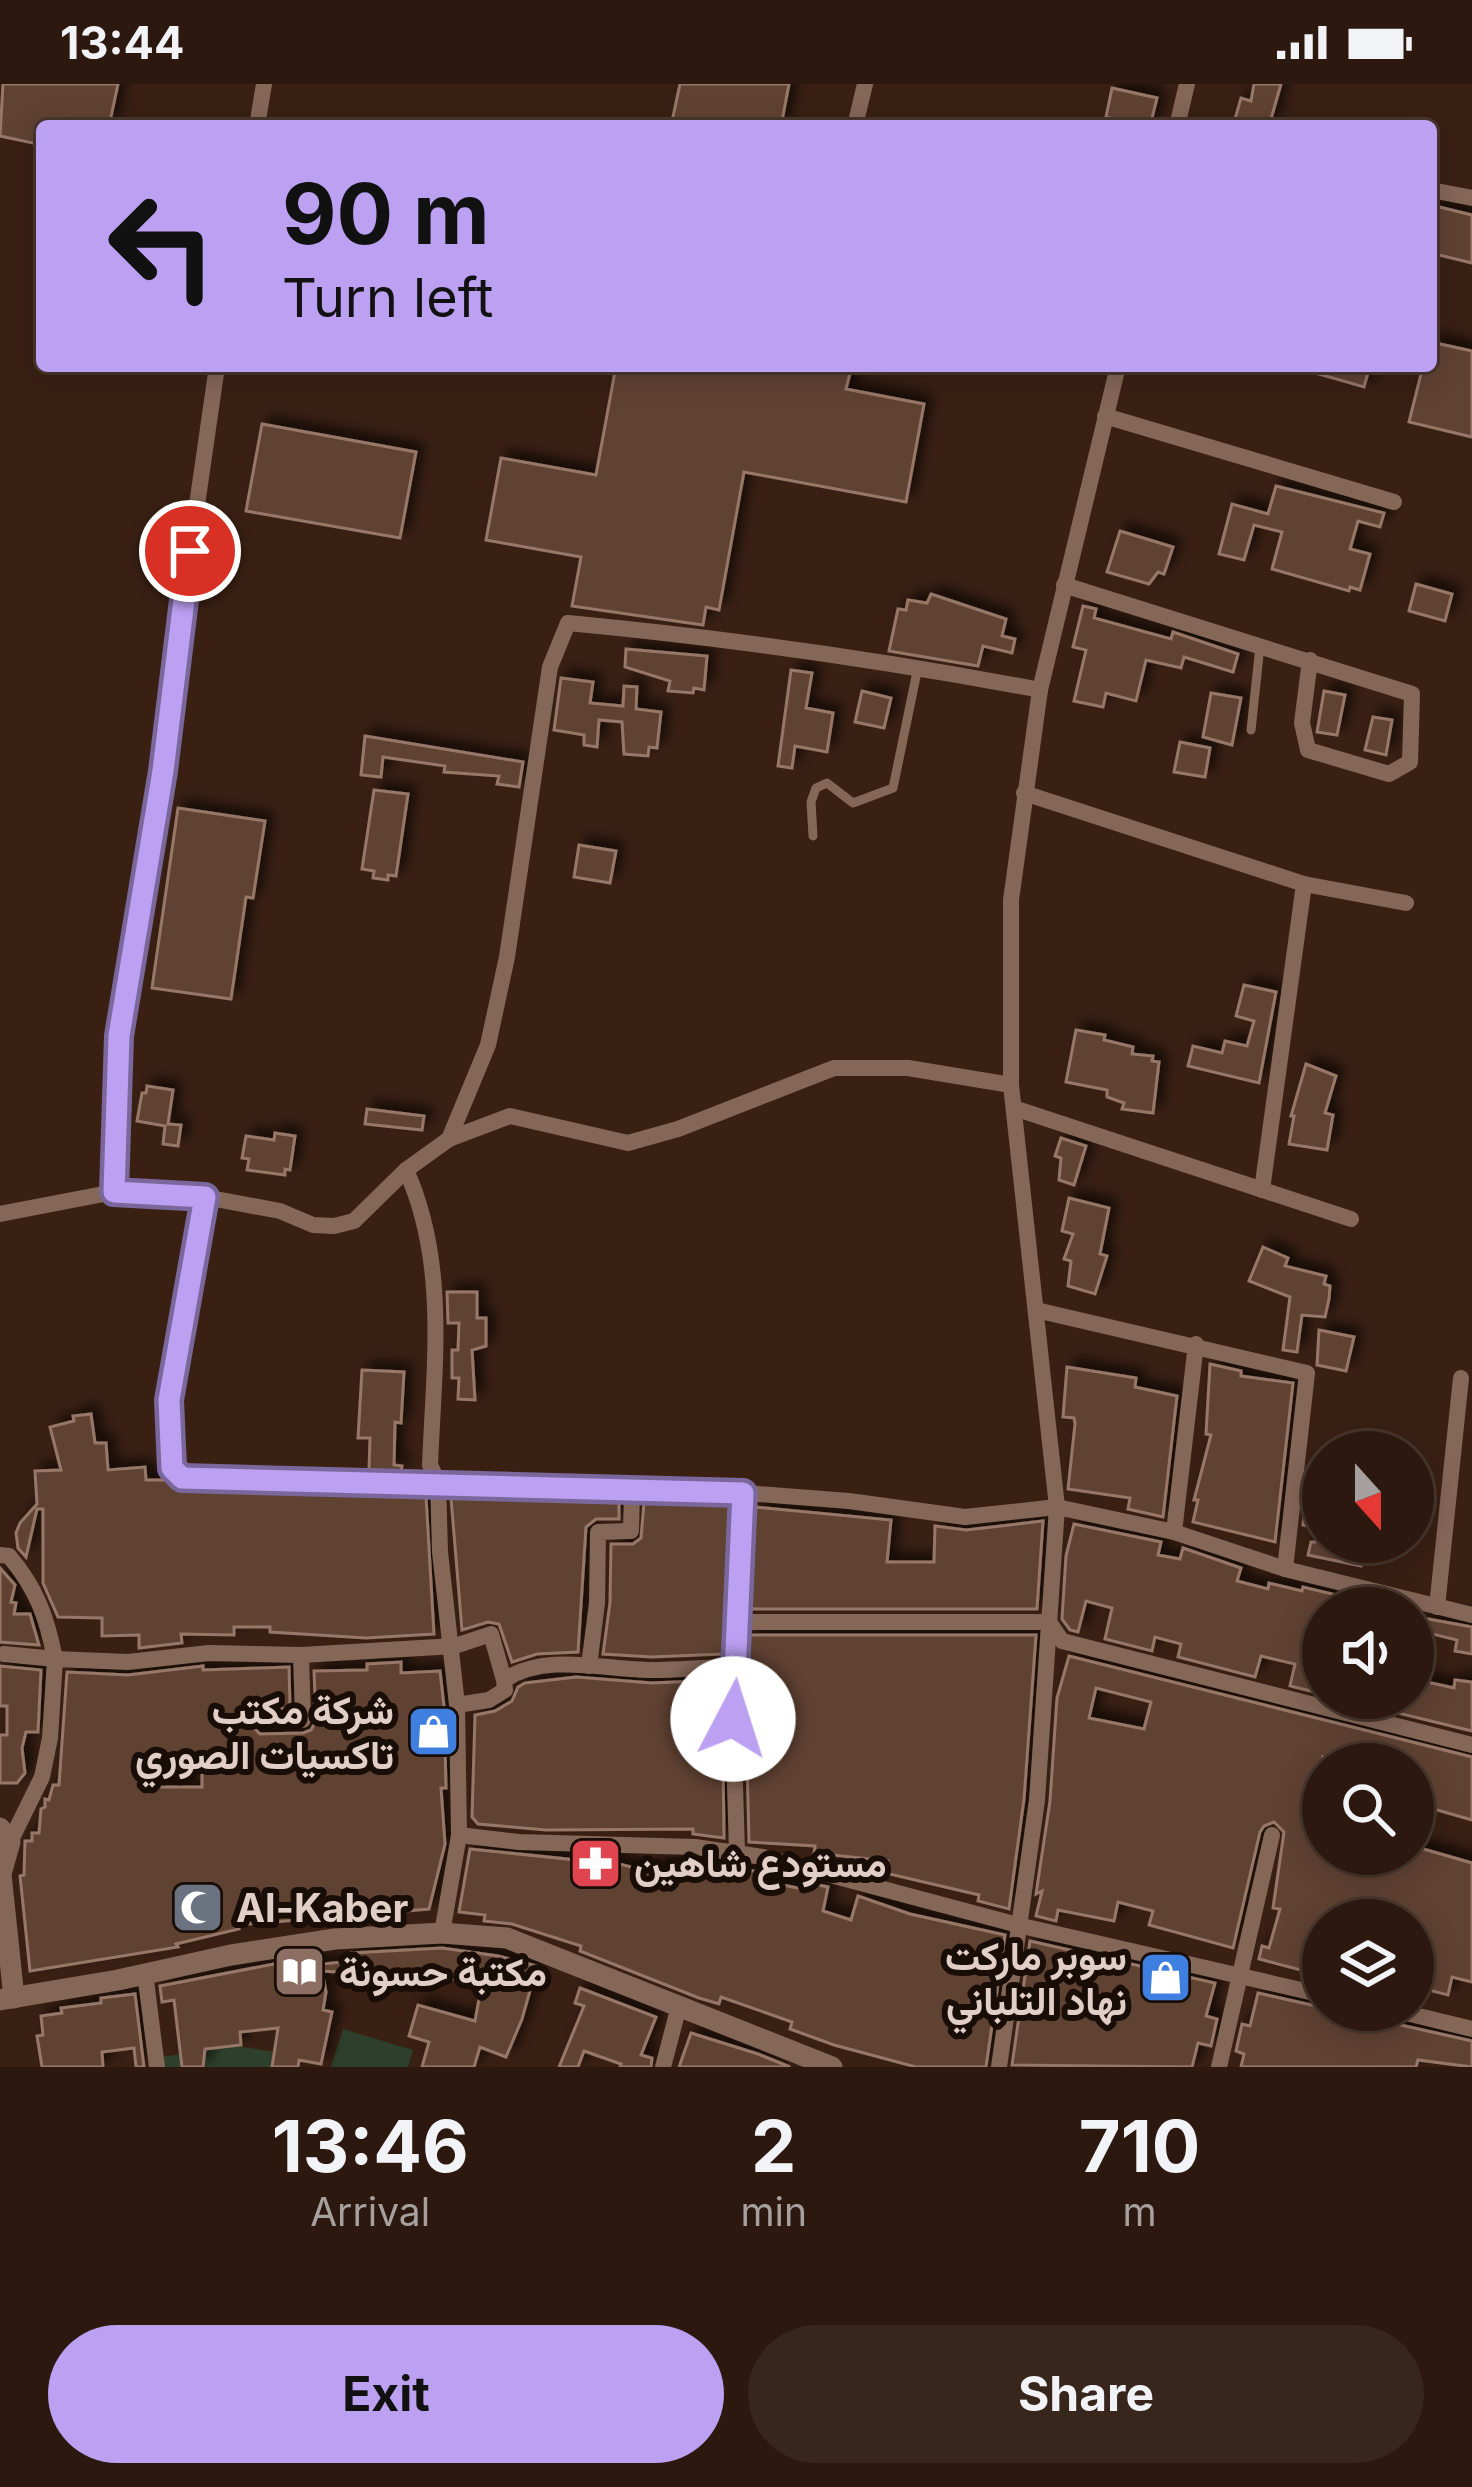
<!DOCTYPE html>
<meta charset="utf-8">
<style>
:root{--surface:#2c180e;--page:#38251c;--text:#f1f3f6;--muted:#a6a09e;--line:#48372e;--accent:#bca0f2}
body{margin:0;font-family:Inter,Vazirmatn,sans-serif;background:var(--page);color:var(--text);height:100vh;display:flex;flex-direction:column;font-size:45px;white-space:nowrap}
*{box-sizing:border-box;margin:0}
p{font-size:39px;color:var(--muted)}
.icon{flex:none;width:66px;height:66px;fill:none;stroke:currentColor;stroke-width:2;stroke-linecap:round;stroke-linejoin:round}
.map{position:relative;height:1983px;overflow:hidden}
.panel{display:flex;flex-direction:column;background:var(--surface);flex:1}
.panel>*{flex:none}
.top-card{position:absolute;left:36px;top:36px;width:1401px;height:252px;border-radius:12px;box-shadow:0 6px 30px #0003,0 0 0 3px var(--line);background:#bca0f2;color:#111;overflow:hidden}
.needle{width:78px;rotate:159deg}
.tools{position:absolute;left:1302px;top:1347px;display:grid;gap:24px}
.tools a{display:grid;place-items:center;width:132px;height:132px;border-radius:50%;background:var(--surface);box-shadow:0 6px 30px #0003,0 0 0 3px var(--line);font-size:60px}
.pin{position:absolute;display:grid;place-items:center;width:102px;height:102px;color:#fff;margin:-51px;border:6px solid #fff;border-radius:50%;box-shadow:0 3px 12px #0007}
.me{position:absolute;width:132px;margin:-66px;rotate:5deg;stroke-linejoin:round;filter:drop-shadow(0 0 9px #0008)}
.turn{display:flex;align-items:center;gap:42px;height:252px;padding:0 48px;font-size:54px}
.turn .icon{width:156px;height:156px;stroke-width:2.5}
.turn b{display:block;font-size:84px;line-height:102px}
.eta{display:flex;justify-content:space-evenly;align-items:center;height:204px;text-align:center}
.eta b{font-size:72px;font-weight:700;line-height:84px}
.cta{display:flex;gap:24px;margin-top:auto;padding:24px 48px}
.cta a{flex:1;height:138px;border-radius:72px;background:var(--accent);color:#111;font-size:48px;font-weight:700;line-height:138px;text-align:center}
.cta a+a{background:var(--page);color:var(--text)}
.status{display:flex;justify-content:space-between;align-items:center;height:84px;padding:0 60px;background:var(--surface);direction:ltr}
.status svg{height:33px;fill:currentColor}
.map>svg:first-child{display:block}
.park{fill:#2e402c}
.building{fill:#604233;stroke:#977768;stroke-width:3;fill-rule:evenodd;filter:url(#shadow)}
.lines{fill:none;stroke-linecap:round;stroke-linejoin:round}
.service{stroke:#856758;stroke-width:9}
.minor{stroke:#856758;stroke-width:16}
.tertiary{stroke:#856758;stroke-width:21}
.route-casing{stroke:#7a689d;stroke-width:30}
.route{stroke:#bca0f2;stroke-width:21}
.labels{text-anchor:middle;stroke-width:12;stroke-linejoin:round;paint-order:stroke}
.poi-label{font-size:39px;font-weight:bold;fill:#e1cfc7;stroke:#190d08;text-anchor:start}
</style>
<div class="status"><b>13:44</b><svg viewBox="0 0 49 12"><path d="M0 12V9h3v3zM5 12V6h3v6zM10 12V3h3v9zM15 12V0h3v12zM26 1h20v11H26zM47 4h2v5h-2z"/></svg></div>
<div class="map">
<svg width="1472" height="1983" viewBox="0 0 1472 1983">
<defs>
<filter id="shadow"><feDropShadow dx="8" dy="-8" stdDeviation="6" flood-color="#0009"/></filter>
</defs>
<rect width="100%" height="100%" fill="#3a2013"/>
<g class="park">
<polygon points="343,1945 413,1966 408,1983 331,1983"/>
<polygon points="236,1962 301,1972 299,1983 162,1983 161,1973"/>
</g>
<g class="building">
<polygon points="3,0 118,0 109,42 42,42 42,61 0,52"/>
<polygon points="680,0 789,0 781,42 671,42"/>
<polygon points="1254,0 1281,0 1269,42 1233,42 1241,14 1251,17"/>
<polygon points="1112,4 1157,14 1150,42 1111,42 1113,35 1106,33"/>
<polygon points="1431,121 1472,131 1472,179 1431,169"/>
<polygon points="1431,258 1472,267 1472,353 1409,338 1423,282 1431,282"/>
<polygon points="616,282 852,282 846,305 924,320 906,418 744,388 719,526 706,523 703,541 572,522 581,473 486,456 501,374 596,391"/>
<polygon points="1305,282 1370,282 1364,303 1305,286"/>
<polygon points="262,340 416,368 400,454 246,427"/>
<polygon points="1276,402 1384,429 1380,443 1358,437 1350,465 1370,470 1360,506 1350,503 1349,507 1272,485 1282,448 1254,441 1244,476 1219,470 1232,420 1268,430"/>
<polygon points="1120,447 1173,463 1164,490 1158,488 1149,500 1107,488"/>
<polygon points="1416,500 1452,510 1445,537 1409,527"/>
<polygon points="931,510 1006,535 1002,552 1015,555 1012,569 983,562 978,582 889,567 898,525 906,526 908,516 927,519"/>
<polygon points="1083,522 1096,525 1094,534 1171,555 1173,548 1238,570 1233,588 1184,573 1181,584 1146,576 1136,617 1106,609 1103,623 1074,617 1086,566 1073,563"/>
<polygon points="626,565 707,572 704,606 694,604 693,609 668,607 670,597 625,583"/>
<polygon points="791,586 812,589 806,624 833,629 827,668 795,662 792,684 778,682"/>
<polygon points="561,594 593,598 590,619 623,622 624,602 637,603 636,625 661,628 657,664 649,663 648,672 624,670 622,638 599,636 597,663 584,661 584,651 554,646"/>
<polygon points="862,607 891,614 884,644 855,638"/>
<polygon points="1324,607 1345,611 1337,651 1317,648"/>
<polygon points="1211,609 1241,614 1232,661 1203,653"/>
<polygon points="1373,633 1392,636 1386,671 1365,666"/>
<polygon points="365,652 523,678 519,703 497,700 499,692 444,688 445,682 383,673 381,693 361,691"/>
<polygon points="1180,658 1210,664 1205,693 1174,688"/>
<polygon points="374,706 408,710 396,792 388,791 388,796 373,794 374,787 362,785"/>
<polygon points="178,724 265,737 253,814 246,813 231,915 152,904"/>
<polygon points="579,761 616,767 610,799 574,793"/>
<polygon points="1244,901 1276,908 1259,999 1188,982 1193,962 1222,969 1225,957 1247,962 1254,937 1236,932"/>
<polygon points="1076,946 1105,951 1104,956 1133,963 1132,970 1153,972 1152,977 1159,978 1153,1029 1122,1025 1124,1019 1107,1013 1107,1006 1066,998"/>
<polygon points="1306,980 1336,992 1325,1029 1333,1031 1327,1066 1289,1060 1294,1032 1291,1032"/>
<polygon points="147,1002 173,1006 168,1040 181,1041 178,1062 163,1060 165,1042 137,1037 142,1009 146,1009"/>
<polygon points="367,1025 424,1032 422,1046 365,1040"/>
<polygon points="275,1049 295,1052 290,1086 285,1085 285,1091 247,1086 249,1075 242,1074 246,1052 274,1056"/>
<polygon points="1061,1054 1086,1062 1074,1101 1059,1096 1061,1074 1055,1072"/>
<polygon points="1069,1114 1109,1124 1100,1170 1107,1172 1095,1210 1068,1202 1071,1177 1064,1175 1073,1150 1062,1147"/>
<polygon points="1263,1163 1288,1174 1285,1182 1326,1192 1324,1200 1330,1202 1329,1215 1325,1233 1302,1231 1297,1268 1283,1266 1290,1213 1249,1197"/>
<polygon points="447,1208 477,1208 477,1234 486,1234 486,1262 472,1266 475,1316 458,1315 459,1294 452,1294 452,1266 458,1266 459,1239 448,1239"/>
<polygon points="1319,1246 1354,1253 1346,1287 1317,1281"/>
<polygon points="1210,1280 1241,1287 1241,1292 1293,1299 1275,1458 1193,1438 1198,1416 1194,1416 1211,1351 1206,1350"/>
<polygon points="1067,1283 1136,1294 1135,1303 1177,1312 1163,1433 1128,1425 1130,1414 1068,1405 1075,1340 1074,1334 1063,1333"/>
<polygon points="362,1286 404,1288 401,1339 395,1338 394,1381 402,1382 401,1387 369,1386 370,1354 358,1354"/>
<polygon points="91,1330 95,1359 106,1359 108,1386 145,1383 146,1396 165,1396 181,1407 426,1413 434,1550 366,1554 270,1548 270,1543 234,1543 234,1551 181,1550 182,1559 139,1564 139,1551 102,1552 102,1534 58,1533 43,1499 43,1425 37,1425 26,1473 18,1464 16,1449 20,1439 37,1420 35,1387 61,1386 50,1343 74,1337 73,1332"/>
<polygon points="1308,1397 1323,1401 1323,1445 1303,1441"/>
<polygon points="451,1414 619,1418 619,1435 596,1435 586,1443 578,1568 537,1570 512,1578 499,1540 488,1538 462,1546"/>
<polygon points="644,1419 730,1421 723,1570 652,1573 603,1570 610,1519 611,1460 633,1460 641,1454"/>
<polygon points="755,1423 891,1436 887,1478 934,1478 935,1442 966,1446 1043,1437 1037,1525 751,1525"/>
<polygon points="1074,1440 1161,1458 1158,1471 1180,1475 1183,1464 1241,1484 1237,1497 1268,1505 1269,1499 1302,1507 1303,1503 1374,1520 1373,1524 1323,1524 1323,1610 1290,1602 1295,1580 1261,1572 1255,1593 1178,1573 1181,1560 1155,1553 1152,1567 1105,1555 1112,1524 1086,1517 1078,1548 1070,1546 1062,1535 1066,1472"/>
<polygon points="1311,1458 1345,1458 1364,1465 1361,1482 1308,1471"/>
<polygon points="0,1484 15,1501 11,1518 16,1519 14,1530 30,1530 39,1561 0,1558"/>
<polygon points="1423,1534 1472,1543 1472,1570 1455,1567 1457,1556 1420,1547"/>
<polygon points="749,1551 1036,1551 1024,1715 1009,1825 978,1817 979,1811 885,1789 888,1777 814,1769 815,1762 749,1758 746,1635"/>
<path d="M 1069,1572 L 1472,1673 L 1472,1736 L 1413,1719 L 1413,1680 L 1346,1680 L 1323,1673 L 1323,1770 L 1413,1770 L 1413,1762 L 1472,1779 L 1472,1898 L 1452,1893 L 1448,1911 L 1413,1902 L 1413,1836 L 1323,1836 L 1323,1881 L 1311,1878 L 1308,1888 L 1259,1875 L 1262,1862 L 1269,1864 L 1280,1825 L 1273,1824 L 1284,1748 L 1274,1738 L 1264,1742 L 1260,1748 L 1233,1864 L 1149,1841 L 1153,1827 L 1118,1818 L 1114,1837 L 1058,1826 L 1056,1837 L 1036,1832 L 1042,1807 L 1036,1810 L 1050,1717 L 1057,1614 ZM 1096,1604 L 1151,1618 L 1144,1645 L 1089,1634 Z"/>
<path d="M 401,1578 L 401,1589 L 440,1587 L 444,1622 L 446,1704 L 441,1704 L 445,1760 L 429,1825 L 238,1841 L 239,1845 L 176,1860 L 178,1863 L 30,1887 L 20,1792 L 24,1791 L 25,1757 L 32,1757 L 32,1749 L 39,1749 L 41,1725 L 45,1723 L 45,1715 L 49,1716 L 53,1701 L 59,1701 L 67,1588 L 128,1591 L 203,1582 L 203,1586 L 289,1583 L 290,1624 L 255,1626 L 248,1638 L 260,1650 L 303,1649 L 311,1646 L 316,1637 L 314,1587 L 367,1586 L 367,1580 ZM 202,1671 L 202,1703 L 150,1703 L 150,1672 Z"/>
<polygon points="0,1582 41,1586 38,1648 26,1648 22,1664 25,1689 17,1699 0,1699 0,1651 7,1651 7,1622 0,1622"/>
<polygon points="576,1593 652,1599 722,1596 724,1754 693,1750 693,1745 546,1746 478,1740 472,1733 475,1631 495,1627 512,1617 518,1603 525,1599"/>
<polygon points="1413,1595 1454,1604 1455,1596 1472,1598 1472,1647 1377,1624 1379,1614 1413,1614"/>
<polygon points="470,1765 587,1777 587,1773 612,1773 611,1778 655,1789 657,1781 677,1785 679,1779 702,1785 704,1777 729,1781 758,1788 756,1796 803,1805 804,1798 828,1803 823,1827 851,1836 858,1812 910,1830 1005,1851 986,1983 916,1983 834,1961 790,1945 792,1938 721,1913 719,1920 699,1914 580,1867 581,1862 512,1840 484,1837 485,1831 459,1828"/>
<polygon points="1030,1857 1215,1899 1206,1932 1217,1935 1211,1962 1198,1959 1192,1983 1012,1981"/>
<polygon points="442,1864 498,1872 537,1882 522,1935 506,1973 480,1963 474,1983 422,1983 429,1958 409,1952 418,1921 475,1937 482,1899 421,1891 421,1894 323,1887 323,1880 352,1877 352,1869"/>
<polygon points="295,1876 296,1882 320,1877 326,1908 323,1926 332,1928 321,1980 299,1976 298,1983 272,1983 278,1944 240,1948 241,1961 205,1965 203,1983 182,1983 174,1916 162,1918 160,1902"/>
<polygon points="580,1904 656,1933 641,1971 652,1974 651,1983 620,1983 621,1980 584,1967 578,1983 559,1983 584,1922 575,1919"/>
<polygon points="1258,1909 1472,1957 1472,1983 1418,1976 1416,1983 1241,1983 1244,1970 1236,1967 1242,1940 1250,1942"/>
<polygon points="135,1910 144,1983 136,1983 134,1964 102,1968 103,1983 42,1983 37,1952 43,1951 41,1932 62,1929 61,1924 101,1919 101,1914"/>
<polygon points="691,1949 758,1970 790,1983 679,1983"/>
</g>
<g class="lines">
<g class="service">
<polyline points="1251,646 1260,562"/>
<polyline points="813,752 811,718 816,704 827,699 853,719 893,704 918,583"/>
</g>
<g class="minor">
<polyline points="257,42 264,0"/>
<polyline points="855,42 865,0"/>
<polyline points="1177,42 1187,0"/>
<polyline points="1431,106 1472,114"/>
<polyline points="1105,332 1394,418"/>
<polyline points="1064,501 1412,610 1410,678 1389,690 1308,666 1302,639 1310,576"/>
<polyline points="1024,709 1304,800 1406,819"/>
<polyline points="1014,1024 1351,1135"/>
<path d="M 449,1055 L 488,961 L 507,873 L 550,583 L 568,539 C 726,554 883,576 1040,606"/>
<path d="M 406,1086 C 448,1179 434,1281 430,1381 L 438,1398 L 440,1468 L 457,1621 L 459,1751 L 442,1849"/>
<polyline points="1262,1106 1304,800"/>
<polyline points="114,1108 119,952 163,687 177,560 217,282"/>
<path d="M 205,1113 C 194,1175 149,1338 176,1391 L 182,1394 L 732,1408 L 849,1417 L 965,1433 L 1057,1423 L 1174,1448 L 1285,1485 L 1472,1531"/>
<polyline points="0,1130 114,1108 205,1113 280,1127 313,1141 334,1142 354,1137 406,1086 449,1055 510,1032 628,1059 678,1045 834,984 908,984 1011,1001"/>
<polyline points="1036,1226 1307,1289 1285,1485"/>
<polyline points="1174,1448 1196,1260"/>
<path d="M 0,1471 L 9,1472 C 37,1505 47,1534 55,1575 L 4,1570"/>
<polyline points="1437,1523 1461,1294"/>
<polyline points="740,1538 1049,1538 1062,1557 1472,1661"/>
<polyline points="589,1582 597,1519 598,1448 631,1447 632,1405"/>
<polyline points="457,1621 489,1616 505,1606 504,1596"/>
<polyline points="261,1637 303,1636 301,1571"/>
<polyline points="459,1751 519,1758 695,1763 763,1773 1022,1842 1323,1911"/>
<path d="M 10,1758 L 42,1693 L 50,1654 L 55,1575 L 128,1578 L 209,1569 L 301,1571 L 455,1562 L 491,1550 L 504,1596 C 546,1568 605,1586 652,1586 C 680,1586 708,1583 736,1583"/>
<polyline points="737,1768 733,1635 743,1409"/>
<polyline points="145,1889 157,1983"/>
<polyline points="1394,1926 1472,1945"/>
<polyline points="663,1983 679,1922"/>
<polyline points="999,1983 1037,1716 1057,1423 1011,1001 1011,816 1040,606 1118,282"/>
<polyline points="1219,1983 1272,1751"/>
</g>
<g class="tertiary">
<polyline points="0,1744 10,1758 1,1790 14,1914"/>
<polyline points="0,1916 118,1896 231,1871 335,1855 442,1849 507,1854 832,1983"/>
</g>
</g>
<g class="lines">
<defs>
<polyline id="route" points="190,467 163,687 119,952 114,1108 205,1113 169,1316 172,1384 182,1394 743,1409 733,1635"/>
</defs>
<use href="#route" class="route-casing"/>
<use href="#route" class="route"/>
</g>
<defs>
<symbol id="shop-square" viewBox="-11 -11 22 22"><rect x="-9" y="-9" width="18" height="18" rx="4" fill="#3f7fe0" stroke="#190d08"/><path d="M-5-2.5h2.3a2.7 3.5 0 0 1 5.4 0H5L5.5 6h-11ZM-1.5-2.5h3a1.5 2.3 0 0 0-3 0Z" fill="#fff"/></symbol>
<symbol id="pharmacy-square" viewBox="-11 -11 22 22"><rect x="-9" y="-9" width="18" height="18" rx="4" fill="#e0444e" stroke="#190d08"/><path d="M-2-6h4v4h4v4h-4v4h-4v-4h-4v-4h4Z" fill="#fff"/></symbol>
<symbol id="mosque-square" viewBox="-11 -11 22 22"><rect x="-9" y="-9" width="18" height="18" rx="4" fill="#6b7280" stroke="#190d08"/><path d="M3.5-4.9A6 6 0 1 0 3.5 4.9A5 5 0 1 1 3.5-4.9Z" fill="#fff"/></symbol>
<symbol id="library-square" viewBox="-11 -11 22 22"><rect x="-9" y="-9" width="18" height="18" rx="4" fill="#8d6e63" stroke="#190d08"/><path d="M-6-4Q-3-5.5-.7-3.5V5Q-3 3-6 4ZM6-4Q3-5.5 .7-3.5V5Q3 3 6 4Z" fill="#fff"/></symbol>
</defs>
<g fill-rule="evenodd">
<use href="#shop-square" x="404" y="1618" width="59" height="59"/>
<use href="#pharmacy-square" x="566" y="1750" width="59" height="59"/>
<use href="#mosque-square" x="168" y="1794" width="59" height="59"/>
<use href="#library-square" x="270" y="1858" width="59" height="59"/>
<use href="#shop-square" x="1136" y="1864" width="59" height="59"/>
</g>
<g class="labels">
<g class="poi-label">
<text x="394" y="1640" text-anchor="end">شركة مكتب<tspan x="394" dy="45">تاكسيات الصوري</tspan></text>
<text x="634" y="1793">مستودع شاهين</text>
<text x="236" y="1838">Al-Kaber</text>
<text x="1127" y="1886" text-anchor="end">سوبر ماركت<tspan x="1127" dy="45">نهاد التلباني</tspan></text>
<text x="339" y="1902">مكتبة حسونة</text>
</g>
</g>
</svg>
<div class="tools">
<a><svg class="needle" viewBox="-14 -14 28 28"><path d="M0-13l5 13h-10z" fill="#e53935"/><path d="M0 13l5-13h-10z" fill="#a6a09e"/></svg></a>
<a><svg class="icon" aria-label="sound" viewBox="0 0 24 24"><path d="M4 9h4l5-4v14l-5-4H4zM17 9q2 3 0 6"/></svg></a>
<a><svg class="icon" aria-label="search" viewBox="0 0 24 24"><circle cx="10" cy="10" r="6"/><path d="M15 15l6 6"/></svg></a>
<a><svg class="icon" aria-label="layers" viewBox="0 0 24 24"><path d="M12 4l9 5-9 5-9-5zM3 14l9 5 9-5"/></svg></a>
</div>
<div class="pin" style="left:190px;top:467px;background:#d93025"><svg class="icon" aria-label="arrive" viewBox="0 0 24 24"><path d="M6 21V4h12l-3 4 3 4H6"/></svg></div>
<svg class="me" style="left:733px;top:1635px" viewBox="-20 -20 40 40"><circle r="19" fill="#fff"/><path d="M0-13L10 11 0 6-10 11z" fill="#bca0f2"/></svg>
<div class="top-card">
<div class="turn"><svg class="icon" aria-label="left" viewBox="0 0 24 24"><path d="M17 20v-9H6M10 6l-5 5 5 5"/></svg><div><b>90 m</b>Turn left</div></div>
</div>
</div>
<section class="panel">
<div class="eta">
<div><b>13:46</b><p>Arrival</p></div>
<div><b>2</b><p>min</p></div>
<div><b>710</b><p>m</p></div>
</div>
<div class="cta"><a>Exit</a><a>Share</a></div>
</section>
